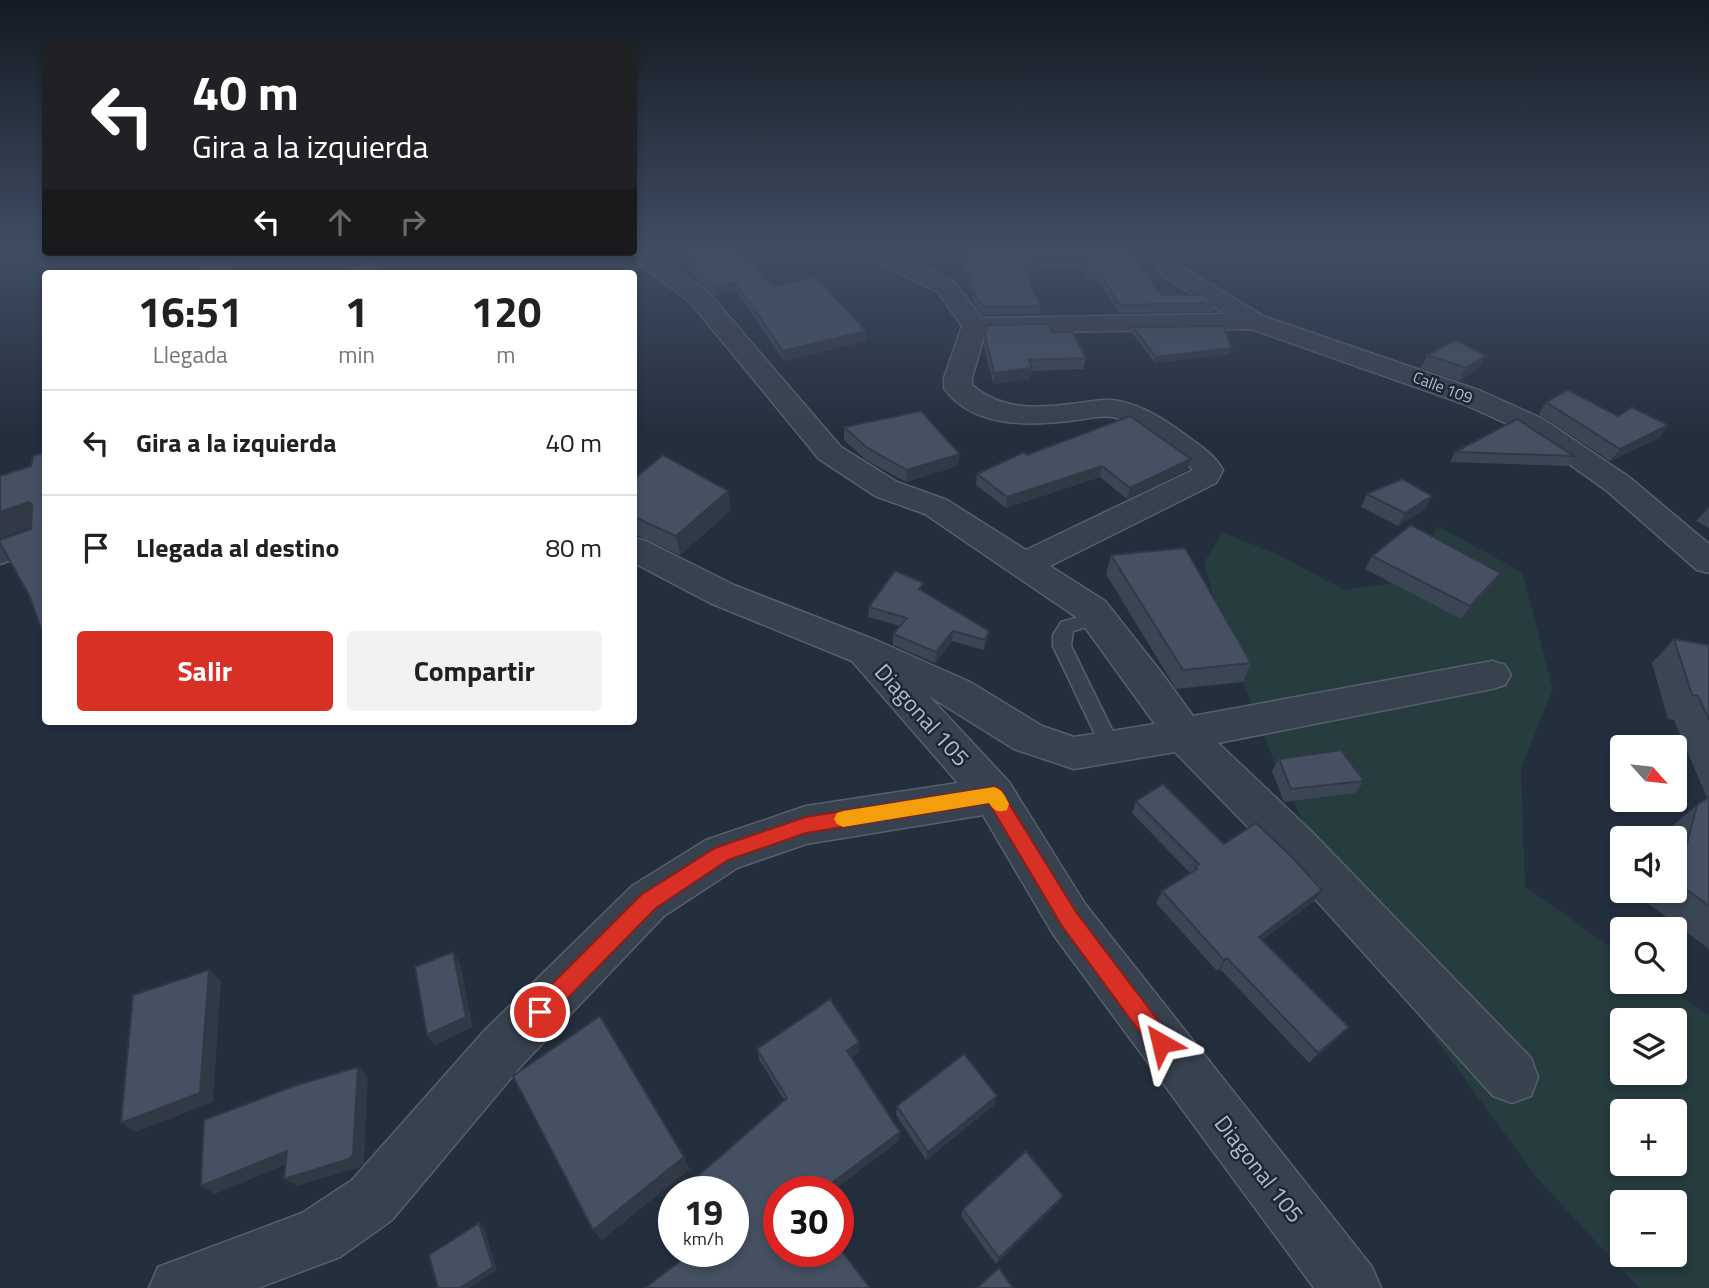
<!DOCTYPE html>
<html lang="es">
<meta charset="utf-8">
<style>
:root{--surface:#fff;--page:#f2f2f2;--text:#202124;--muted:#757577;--line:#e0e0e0;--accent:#d93025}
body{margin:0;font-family:"Titillium Web",sans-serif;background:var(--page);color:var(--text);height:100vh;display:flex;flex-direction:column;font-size:26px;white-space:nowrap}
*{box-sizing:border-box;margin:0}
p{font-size:23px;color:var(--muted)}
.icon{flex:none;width:38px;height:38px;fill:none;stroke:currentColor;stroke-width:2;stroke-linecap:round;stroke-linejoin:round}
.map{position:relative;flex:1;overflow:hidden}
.side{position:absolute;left:42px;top:270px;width:595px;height:455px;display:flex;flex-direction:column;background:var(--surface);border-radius:7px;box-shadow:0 4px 10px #0003}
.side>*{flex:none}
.hud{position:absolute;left:42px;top:42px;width:595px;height:214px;border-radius:7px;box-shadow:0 4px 10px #0003;background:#202124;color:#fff;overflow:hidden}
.needle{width:46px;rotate:117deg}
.fabs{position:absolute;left:1610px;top:735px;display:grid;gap:14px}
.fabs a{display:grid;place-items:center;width:77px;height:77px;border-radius:7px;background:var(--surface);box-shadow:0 4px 10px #0003;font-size:35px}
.speed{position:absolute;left:658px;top:1176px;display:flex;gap:14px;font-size:35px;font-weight:700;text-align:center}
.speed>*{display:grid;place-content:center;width:91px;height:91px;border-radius:50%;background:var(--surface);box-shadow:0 4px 10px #0003;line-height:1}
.speed small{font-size:18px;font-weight:400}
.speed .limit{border:10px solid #d22;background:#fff;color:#111}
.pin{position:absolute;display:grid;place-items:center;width:60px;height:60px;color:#fff;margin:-30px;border:4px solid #fff;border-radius:50%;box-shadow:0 2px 7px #0007}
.me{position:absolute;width:77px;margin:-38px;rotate:323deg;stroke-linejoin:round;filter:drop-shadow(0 0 5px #0008)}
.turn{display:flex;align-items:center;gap:24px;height:147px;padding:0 35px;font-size:32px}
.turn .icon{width:91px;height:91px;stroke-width:2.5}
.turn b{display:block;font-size:49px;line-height:60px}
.lanes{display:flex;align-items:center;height:66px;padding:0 35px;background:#0003;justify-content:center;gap:35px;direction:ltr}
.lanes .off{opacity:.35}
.eta{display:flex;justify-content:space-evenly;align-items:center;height:119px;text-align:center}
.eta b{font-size:42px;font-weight:700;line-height:49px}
.primary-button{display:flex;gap:14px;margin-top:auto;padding:14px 35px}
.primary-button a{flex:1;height:80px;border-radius:7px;background:var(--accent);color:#fff;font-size:28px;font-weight:700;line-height:80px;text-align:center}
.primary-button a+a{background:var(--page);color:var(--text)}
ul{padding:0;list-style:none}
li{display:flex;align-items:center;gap:21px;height:105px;padding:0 35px;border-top:2px solid var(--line)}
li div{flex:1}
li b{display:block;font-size:26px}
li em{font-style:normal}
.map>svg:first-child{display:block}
.green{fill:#263c3f;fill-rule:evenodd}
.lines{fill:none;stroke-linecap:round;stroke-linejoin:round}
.service-casing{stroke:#565f6c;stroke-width:3}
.minor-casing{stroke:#565f6c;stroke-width:3}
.service{fill:#38414e;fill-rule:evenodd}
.minor{fill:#38414e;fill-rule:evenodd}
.wall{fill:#3b4654}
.shaded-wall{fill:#303945}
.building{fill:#455162;stroke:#303945;stroke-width:2}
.route{fill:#d93025;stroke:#8d1f18;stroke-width:2}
.slow{fill:#f59e0b}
.labels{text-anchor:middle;stroke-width:5;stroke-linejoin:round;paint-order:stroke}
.far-street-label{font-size:16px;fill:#b4bcc9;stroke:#1d2633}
.near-street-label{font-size:23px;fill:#b4bcc9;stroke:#1d2633}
</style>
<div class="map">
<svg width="1709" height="1288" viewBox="0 0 1709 1288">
<rect width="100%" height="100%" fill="#242f3e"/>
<path class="green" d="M 1437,526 L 1522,572 L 1553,689 L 1521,769 L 1525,887 L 1622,955 L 1622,982 L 1660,982 L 1709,1016 L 1709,1288 L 1639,1288 L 1537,1178 L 1360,935 L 1276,766 L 1223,632 L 1204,563 L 1222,533 L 1273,552 L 1344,590 L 1419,579 ZM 1622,1020 L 1675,1020 L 1675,1073 L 1622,1073 ZM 1622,1111 L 1675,1111 L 1675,1164 L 1622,1164 ZM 1622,1202 L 1675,1202 L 1675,1255 L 1622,1255 Z"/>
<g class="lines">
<defs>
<polygon id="service" points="1098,612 1107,618 1104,622 1073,631 1071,646 1121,748 1118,753 1111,756 1104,753 1053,646 1053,635 1061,622"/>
<g id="minor">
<path d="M 639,251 L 661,251 L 661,258 L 708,292 L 841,447 L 897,482 L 947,500 L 1026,550 L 1193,470 C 1174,450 1139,422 1112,417 C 1099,415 1082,420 1069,421 C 1027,426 971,427 944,388 L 944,378 L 962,326 L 938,292 L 874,261 L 868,251 L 890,251 L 954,282 L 982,318 L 1225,314 L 1162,275 L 1148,251 L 1170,251 L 1179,265 L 1263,316 L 1481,391 L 1543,419 L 1629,477 L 1709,544 L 1709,573 L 1697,570 L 1607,491 L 1523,431 L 1461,403 L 1251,329 L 985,333 L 972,378 L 972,385 C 1003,412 1041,408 1079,403 C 1090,402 1101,399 1112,400 C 1138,403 1163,418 1184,434 C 1199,445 1214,454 1223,470 L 1216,483 L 1050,566 L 1105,601 L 1161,672 L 1193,716 L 1492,661 L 1505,665 L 1511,675 L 1505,685 L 1492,689 L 1218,743 L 1311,831 L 1531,1058 L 1538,1077 L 1531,1096 L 1512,1103 L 1493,1096 L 1279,859 L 1175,752 L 1074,769 L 1014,749 L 929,696 L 1009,782 L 1085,904 L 1372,1267 L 1381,1288 L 1314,1288 L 1053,934 L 983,815 L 806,844 L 737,868 L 664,916 L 521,1066 L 392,1220 L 340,1257 L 258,1288 L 149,1288 L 158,1267 L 302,1213 L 352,1180 L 485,1030 L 632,886 L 706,840 L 806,806 L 958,783 L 852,661 L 710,603 L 634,563 L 634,538 L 646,541 L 734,585 L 878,641 L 970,682 L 1042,726 L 1074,737 L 1155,724 L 1079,619 L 925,514 L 875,496 L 819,459 L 690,302 L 641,265 L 638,260 Z"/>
<polygon points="208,252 230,252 228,273 204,273"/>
<polygon points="46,525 46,548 0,564 0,541"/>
</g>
</defs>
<use href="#service" class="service-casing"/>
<use href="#minor" class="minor-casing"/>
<use href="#service" class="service"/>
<use href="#minor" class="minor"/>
</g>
<g class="wall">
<polygon points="680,251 741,251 772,287 866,331 866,341 784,361 736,291 715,296 701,284"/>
<polygon points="911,251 1130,251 1161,295 1215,303 1213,312 1119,313 1097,280 1087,281 1080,267 1026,272 1040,306 1039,314 983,315 975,305 960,252 911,255"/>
<polygon points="1133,327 1232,348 1230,354 1155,363 1132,333"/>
<polygon points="1052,332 1086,358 1083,369 1031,371 1030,379 993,384 984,347 985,336"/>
<polygon points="1427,355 1479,368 1459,381 1421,368"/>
<polygon points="1546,402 1618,416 1668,425 1659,438 1610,461 1539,414"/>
<polygon points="844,427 960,454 958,466 906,482 866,460 844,440"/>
<polygon points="1455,452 1574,456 1568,466 1450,462"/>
<polygon points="1027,455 1187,470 1127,499 1100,477 1006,508 976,485 977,474"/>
<polygon points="634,479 728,491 731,510 680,555 634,534"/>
<polygon points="1367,494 1432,496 1425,509 1398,526 1361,507"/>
<polygon points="1709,507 1709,528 1696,521"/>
<polygon points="1111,555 1251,663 1243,682 1176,689 1106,574"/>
<polygon points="1372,556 1492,586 1461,619 1365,569"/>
<polygon points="923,592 987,642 984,650 952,641 935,663 893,645 893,634 900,626 868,617 869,607"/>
<polygon points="1674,639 1709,645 1709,949 1649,904 1653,891 1675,891 1675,838 1667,838 1670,828 1697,805 1707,798 1674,720 1668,719 1652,663"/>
<polygon points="1279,759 1364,781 1355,793 1284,802 1272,771"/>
<polygon points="1136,801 1224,844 1314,901 1262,940 1339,1037 1309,1063 1220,969 1217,971 1156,903 1162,891 1190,873 1132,813"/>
<polygon points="757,1049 859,1052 851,1058 899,1141 733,1251 733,1192 696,1192 691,1182 784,1100 759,1059"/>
<polygon points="997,1096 994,1105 926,1160 896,1115 897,1106"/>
<polygon points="1063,1196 1058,1203 996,1264 961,1216 963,1209"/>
</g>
<g class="shaded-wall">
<polygon points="735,282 736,291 715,296 713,286"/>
<polygon points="866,331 866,341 784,361 783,351"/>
<polygon points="1232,348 1230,354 1155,363 1156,357"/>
<polygon points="1486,356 1479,368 1459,381 1466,368"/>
<polygon points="1032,368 1030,379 993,384 994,373"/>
<polygon points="1668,425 1659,438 1610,461 1620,449"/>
<polygon points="960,454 958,466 906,482 907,470"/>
<polygon points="1191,459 1187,470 1127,499 1130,488"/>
<polygon points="1102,466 1100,477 1006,508 1007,497"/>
<polygon points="728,491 731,510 680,555 676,536"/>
<polygon points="1432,496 1425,509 1398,526 1405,513"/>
<polygon points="29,502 45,523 0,538 0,512"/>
<polygon points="1501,573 1492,586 1461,619 1470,606"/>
<polygon points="953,631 952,641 935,663 936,652"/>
<polygon points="989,631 987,642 984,650 985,640"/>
<polygon points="1322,890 1314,901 1251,948 1259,937"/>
<polygon points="453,952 460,963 473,1027 435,1045 427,1035"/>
<polygon points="1227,958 1220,969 1217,971 1224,960"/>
<polygon points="209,970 221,981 213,1102 136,1132 121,1123"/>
<polygon points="1349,1027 1339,1037 1309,1063 1318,1053"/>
<polygon points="859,1042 859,1052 847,1061 847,1051"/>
<polygon points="358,1067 368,1077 364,1163 360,1167 297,1186 284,1179"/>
<polygon points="997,1096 994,1105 926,1160 928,1152"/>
<polygon points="900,1132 899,1141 831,1192 820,1192"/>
<polygon points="287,1151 299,1159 215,1194 201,1186"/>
<polygon points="684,1157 690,1169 602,1240 593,1230"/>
<polygon points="1063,1196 1058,1203 996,1264 999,1258"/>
<polygon points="479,1223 484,1227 497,1270 469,1288 460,1288"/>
</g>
<g class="building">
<polygon points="685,251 741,251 772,287 816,277 866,331 783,351 735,282 713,286 700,274"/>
<polygon points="963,251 1130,251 1161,295 1204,295 1215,303 1120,305 1099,272 1089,273 1082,259 1023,264 1040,306 984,307 976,297"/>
<polygon points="375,262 380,273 331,273"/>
<polygon points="1049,324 1052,332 1073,332 1086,358 1029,360 1032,368 994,373 985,336 988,325"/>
<polygon points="1223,326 1232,348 1156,357 1133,327"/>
<polygon points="1456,340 1486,356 1466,368 1427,355"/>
<polygon points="1568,390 1618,416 1632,407 1668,425 1620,449 1546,402"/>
<polygon points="921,411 960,454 907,470 866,447 844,427"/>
<polygon points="1130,416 1191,459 1130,488 1102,466 1007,497 977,474 1024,452 1027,455"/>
<polygon points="1517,419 1574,456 1455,452"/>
<polygon points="46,452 46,630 42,631 30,597 0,543 0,540 31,529 32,505 29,502 0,512 0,476 31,466 33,456"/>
<polygon points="663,455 728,491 676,536 634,517 634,479"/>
<polygon points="1402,479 1432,496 1405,513 1367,494"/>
<polygon points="1411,525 1501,573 1470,606 1372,556"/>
<polygon points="1185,548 1251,663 1183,670 1111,555"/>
<polygon points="895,571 924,583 919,589 989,631 985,640 953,631 936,652 893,634 907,618 869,607"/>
<polygon points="1674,639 1709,645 1709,720 1698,696 1692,695"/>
<polygon points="1341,750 1364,781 1291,789 1279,759"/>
<polygon points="1163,784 1224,844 1256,823 1292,857 1322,890 1259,937 1349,1027 1318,1053 1227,958 1224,960 1162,891 1197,869 1195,867 1199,864 1136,801"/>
<polygon points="1709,797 1709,906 1677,882 1697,805"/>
<polygon points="453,952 466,1017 427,1035 415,967"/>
<polygon points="209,970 200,1093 121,1123 133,995"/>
<polygon points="830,999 859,1042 847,1051 900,1132 820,1192 779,1192 779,1251 838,1251 838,1246 870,1288 645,1288 693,1251 733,1251 733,1192 697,1192 691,1182 787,1098 757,1049"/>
<polygon points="600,1016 684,1157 593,1230 513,1076"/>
<polygon points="964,1054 997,1096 928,1152 897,1106"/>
<polygon points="358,1067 353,1154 349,1159 284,1179 287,1151 201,1186 204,1120 294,1086"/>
<polygon points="1026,1151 1063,1196 999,1258 963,1209"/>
<polygon points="479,1223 493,1267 460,1288 438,1288 429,1255"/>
<polygon points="999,1268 1013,1288 977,1288"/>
</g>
<linearGradient id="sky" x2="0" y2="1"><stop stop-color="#141a22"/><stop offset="0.58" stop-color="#3f4d63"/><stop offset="1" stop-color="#3f4d63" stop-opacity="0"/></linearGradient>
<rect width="1709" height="431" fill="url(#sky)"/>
<polygon class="route" points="994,787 1000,789 1076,912 1169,1035 1172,1043 1169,1050 1161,1054 1153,1050 1062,926 989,803 806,833 728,860 656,908 547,1019 540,1022 532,1019 529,1012 532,1004 641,895 715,848 806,817"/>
<path class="slow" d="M 994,787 C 1003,790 1005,796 1009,804 L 1007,810 C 998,813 994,811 989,803 L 843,827 L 837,824 L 834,819 L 837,813 L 843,811 Z"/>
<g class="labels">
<g class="far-street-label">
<text transform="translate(1443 387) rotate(21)" y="6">Calle 109</text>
</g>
<g class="near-street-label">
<text transform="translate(922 715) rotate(48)" y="8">Diagonal 105</text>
<text transform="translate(1259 1169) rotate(52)" y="8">Diagonal 105</text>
</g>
</g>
</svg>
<div class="fabs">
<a><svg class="needle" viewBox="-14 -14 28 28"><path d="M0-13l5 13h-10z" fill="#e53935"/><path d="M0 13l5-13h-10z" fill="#757577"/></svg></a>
<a><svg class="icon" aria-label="sound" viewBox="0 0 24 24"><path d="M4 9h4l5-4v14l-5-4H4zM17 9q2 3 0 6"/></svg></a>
<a><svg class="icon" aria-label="search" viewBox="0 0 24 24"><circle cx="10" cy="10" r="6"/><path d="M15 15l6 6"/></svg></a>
<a><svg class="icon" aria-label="layers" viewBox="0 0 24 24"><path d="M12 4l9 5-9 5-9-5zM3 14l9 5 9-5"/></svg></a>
<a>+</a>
<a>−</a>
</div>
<div class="speed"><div>19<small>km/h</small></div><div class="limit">30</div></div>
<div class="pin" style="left:540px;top:1012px;background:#d93025"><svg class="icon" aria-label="arrive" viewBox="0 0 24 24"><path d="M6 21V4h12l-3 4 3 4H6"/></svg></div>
<svg class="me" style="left:1161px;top:1043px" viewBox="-20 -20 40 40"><path d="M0-17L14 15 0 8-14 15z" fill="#d93025" stroke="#fff" stroke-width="4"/></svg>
<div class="hud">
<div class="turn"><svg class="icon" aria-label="left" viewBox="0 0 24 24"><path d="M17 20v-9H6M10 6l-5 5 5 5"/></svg><div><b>40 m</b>Gira a la izquierda</div></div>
<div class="lanes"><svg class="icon" aria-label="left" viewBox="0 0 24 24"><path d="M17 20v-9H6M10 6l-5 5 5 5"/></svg><svg class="icon off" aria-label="ahead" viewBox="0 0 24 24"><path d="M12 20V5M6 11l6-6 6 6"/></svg><svg class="icon off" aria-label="right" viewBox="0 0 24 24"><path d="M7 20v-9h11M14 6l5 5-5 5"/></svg></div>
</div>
<section class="side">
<div class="eta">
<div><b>16:51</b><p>Llegada</p></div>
<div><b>1</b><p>min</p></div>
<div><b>120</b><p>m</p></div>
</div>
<ul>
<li><svg class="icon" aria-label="left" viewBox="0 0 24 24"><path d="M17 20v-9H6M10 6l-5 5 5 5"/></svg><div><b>Gira a la izquierda</b></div><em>40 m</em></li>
<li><svg class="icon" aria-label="arrive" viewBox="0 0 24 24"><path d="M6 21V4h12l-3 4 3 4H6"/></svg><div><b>Llegada al destino</b></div><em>80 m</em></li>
</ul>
<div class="primary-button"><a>Salir</a><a>Compartir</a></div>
</section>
</div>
